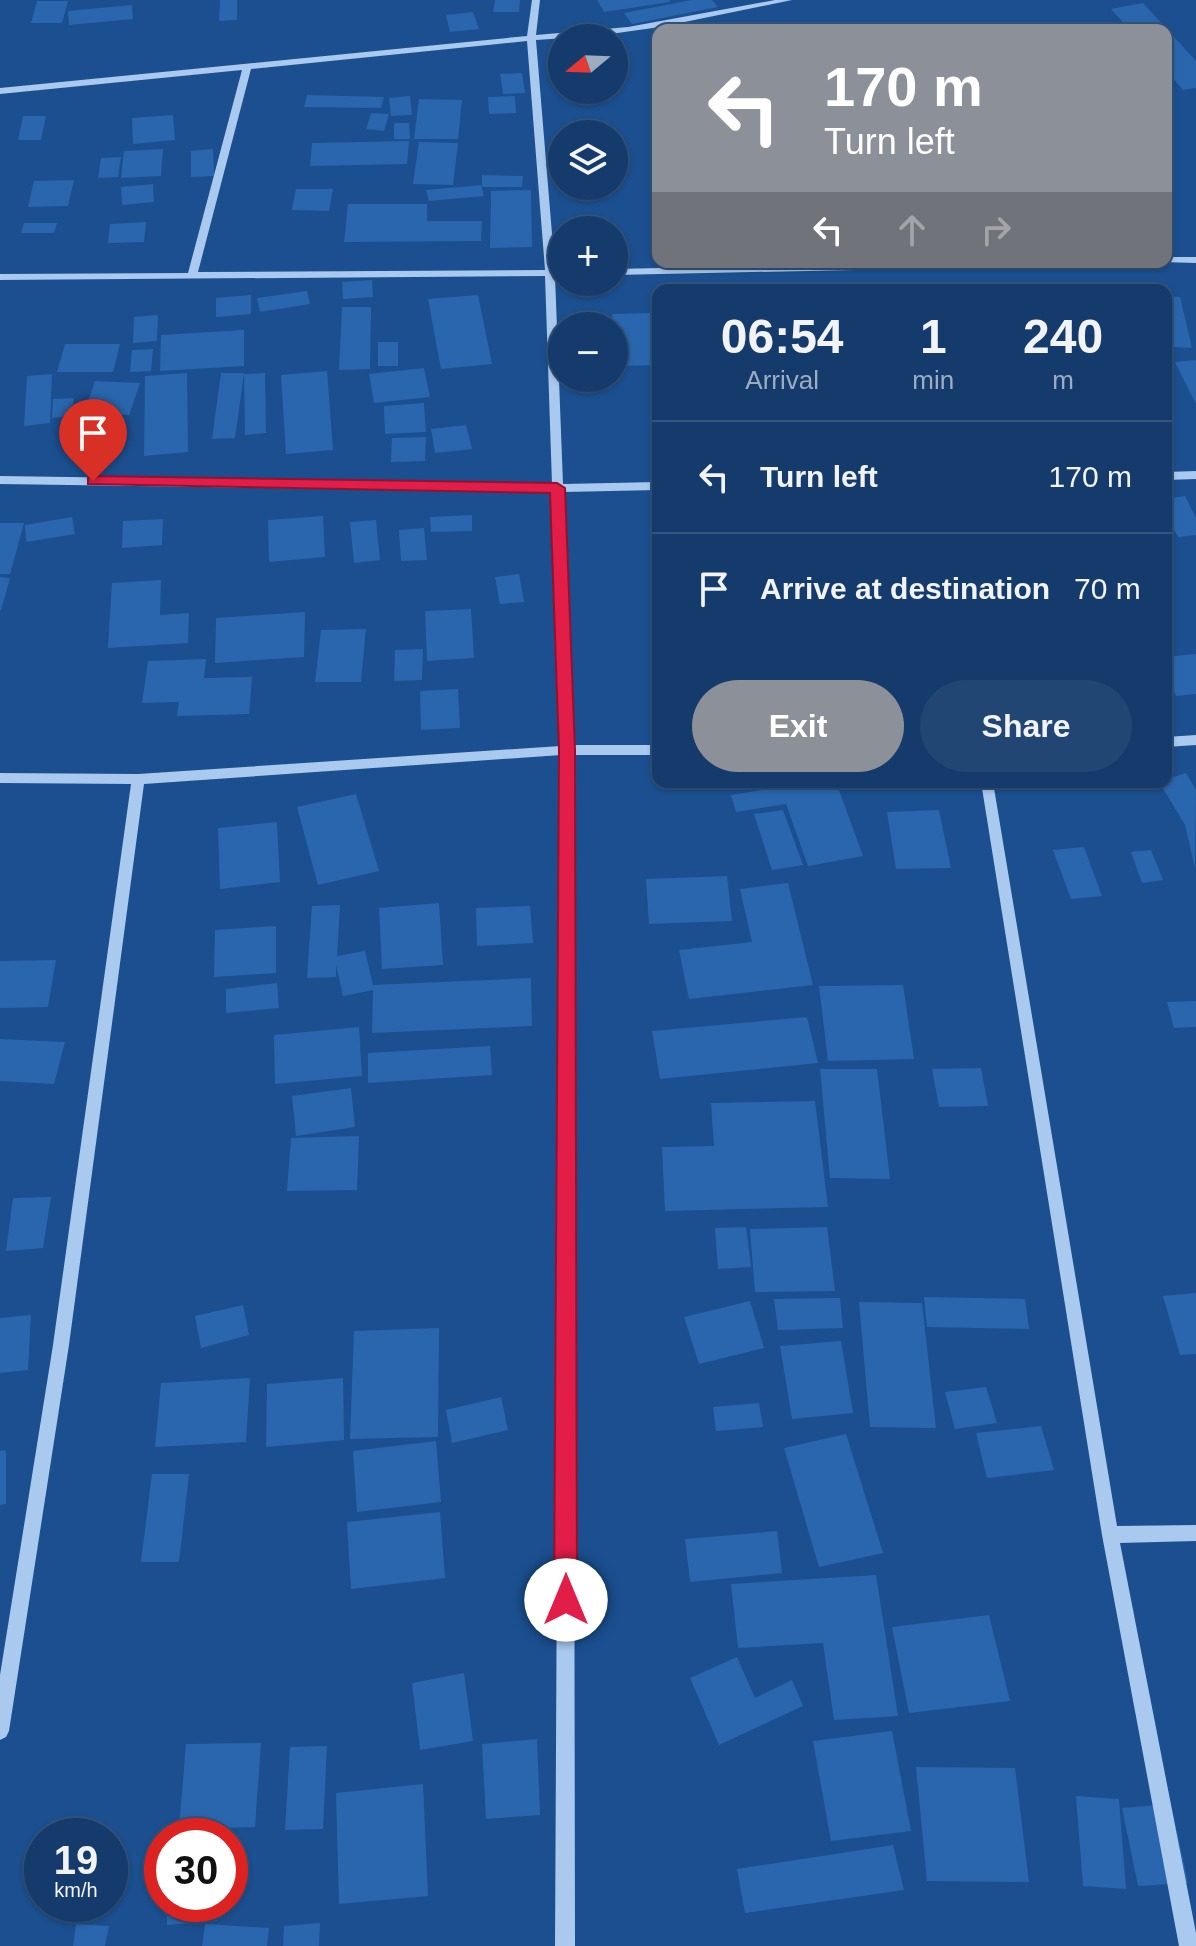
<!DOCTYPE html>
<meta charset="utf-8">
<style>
:root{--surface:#143b6b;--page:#214673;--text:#f1f3f6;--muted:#9dadc1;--line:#33557e;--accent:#8c9099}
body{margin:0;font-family:Arial,sans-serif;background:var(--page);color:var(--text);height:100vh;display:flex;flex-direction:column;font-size:30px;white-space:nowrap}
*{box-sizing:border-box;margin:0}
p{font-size:26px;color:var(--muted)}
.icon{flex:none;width:44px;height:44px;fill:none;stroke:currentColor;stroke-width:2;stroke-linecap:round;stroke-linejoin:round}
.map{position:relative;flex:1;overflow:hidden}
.sheet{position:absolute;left:652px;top:284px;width:520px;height:504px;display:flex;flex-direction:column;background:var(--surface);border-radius:16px;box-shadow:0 2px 6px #0004,0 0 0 2px var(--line)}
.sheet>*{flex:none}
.top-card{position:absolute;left:652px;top:24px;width:520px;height:244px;border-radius:16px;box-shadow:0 2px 6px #0004,0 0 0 2px var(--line);background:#8c9099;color:#fff;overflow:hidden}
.needle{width:52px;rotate:251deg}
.fabs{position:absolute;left:548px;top:24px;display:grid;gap:16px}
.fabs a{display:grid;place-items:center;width:80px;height:80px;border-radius:50%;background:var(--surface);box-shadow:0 2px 6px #0004,0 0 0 2px var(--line);font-size:40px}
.speed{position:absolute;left:24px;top:1818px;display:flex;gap:16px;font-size:40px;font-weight:700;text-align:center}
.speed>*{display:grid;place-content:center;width:104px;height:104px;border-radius:50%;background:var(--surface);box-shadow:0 2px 6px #0004,0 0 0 2px var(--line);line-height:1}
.speed small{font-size:20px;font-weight:400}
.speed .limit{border:12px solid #d22;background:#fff;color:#111}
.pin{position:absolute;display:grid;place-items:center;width:68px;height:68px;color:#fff;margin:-82px -34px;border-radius:50% 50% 50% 0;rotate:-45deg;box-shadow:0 0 8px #0007}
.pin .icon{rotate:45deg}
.me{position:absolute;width:88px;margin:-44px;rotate:0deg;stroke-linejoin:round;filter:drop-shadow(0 0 6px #0008)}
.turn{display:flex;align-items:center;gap:28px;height:168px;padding:0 40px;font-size:36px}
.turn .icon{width:104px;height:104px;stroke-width:2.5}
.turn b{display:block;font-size:56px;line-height:68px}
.lanes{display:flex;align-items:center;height:76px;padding:0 40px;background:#0003;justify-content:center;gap:40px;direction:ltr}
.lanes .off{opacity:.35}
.eta{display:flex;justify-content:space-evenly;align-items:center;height:136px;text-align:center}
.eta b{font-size:48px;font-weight:800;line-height:56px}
.primary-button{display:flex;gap:16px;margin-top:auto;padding:16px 40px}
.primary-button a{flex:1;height:92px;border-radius:48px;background:var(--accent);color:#fff;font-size:32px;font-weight:800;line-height:92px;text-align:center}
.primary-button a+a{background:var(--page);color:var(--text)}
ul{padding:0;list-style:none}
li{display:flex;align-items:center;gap:24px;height:112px;padding:0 40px;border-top:2px solid var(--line)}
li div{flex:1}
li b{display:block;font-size:30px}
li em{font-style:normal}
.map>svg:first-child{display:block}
.building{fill:#2a66ad}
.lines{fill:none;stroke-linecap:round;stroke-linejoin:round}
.minor{fill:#a9c9ee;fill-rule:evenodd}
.route{fill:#e11d48;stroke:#92132f;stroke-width:2}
</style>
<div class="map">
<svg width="1196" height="1946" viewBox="0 0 1196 1946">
<rect width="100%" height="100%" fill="#1b4f8f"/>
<g class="building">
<polygon points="220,0 237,0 237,20 219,21"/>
<polygon points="495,0 520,0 519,12 493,12"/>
<polygon points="597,0 670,0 670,2 604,12"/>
<polygon points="691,0 712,0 718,7 632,24 624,13"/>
<polygon points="37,1 68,1 62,23 31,23"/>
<polygon points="1143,3 1196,61 1196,88 1183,90 1166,70 1166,30 1130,30 1111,9"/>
<polygon points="132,5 133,19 69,25 68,11"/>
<polygon points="473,12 479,29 450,32 446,15"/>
<polygon points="522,73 525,93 503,94 500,74"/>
<polygon points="307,95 384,97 381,108 304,107"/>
<polygon points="410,96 412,115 391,116 389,98"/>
<polygon points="515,96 516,113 489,114 488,97"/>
<polygon points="419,99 462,100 458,139 414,139"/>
<polygon points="371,113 389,114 384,131 366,129"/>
<polygon points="173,115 175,140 133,144 132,118"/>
<polygon points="23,116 46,116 41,140 18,140"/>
<polygon points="394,123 409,123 410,139 394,139"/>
<polygon points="409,141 407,164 310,166 312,143"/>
<polygon points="419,142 458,143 453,185 413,184"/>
<polygon points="163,149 161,176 121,178 124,151"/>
<polygon points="213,149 214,176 191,177 191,151"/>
<polygon points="121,157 118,177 98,178 101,158"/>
<polygon points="482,175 523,176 522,187 482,187"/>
<polygon points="74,180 68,206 28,207 34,181"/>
<polygon points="153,184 154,202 122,205 121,187"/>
<polygon points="481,185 484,196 429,201 426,190"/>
<polygon points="296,189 333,189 329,211 292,210"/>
<polygon points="531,190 532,247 490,248 491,191"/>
<polygon points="348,204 427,204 427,221 482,221 481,241 344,242"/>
<polygon points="146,222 144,242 108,243 110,224"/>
<polygon points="24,223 57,223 54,233 21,233"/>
<polygon points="372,280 373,297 343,299 342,282"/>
<polygon points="307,291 310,304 260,312 257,298"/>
<polygon points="251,295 251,314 216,317 216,298"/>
<polygon points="478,295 492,364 441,369 428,299"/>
<polygon points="1166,296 1180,297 1192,348 1172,347 1174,351 1166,352 1166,337 1169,343"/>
<polygon points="342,307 371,307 370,369 339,370"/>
<polygon points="653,313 658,365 617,366 612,314"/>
<polygon points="158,315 157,341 133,343 134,317"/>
<polygon points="244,330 244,366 160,371 161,335"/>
<rect x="378" y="342" width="20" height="24"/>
<polygon points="65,344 120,344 113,372 57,372"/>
<polygon points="153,349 151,371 130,372 132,350"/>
<polygon points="1196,360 1196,404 1175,362"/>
<polygon points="424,368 430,397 374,403 369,374"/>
<polygon points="327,371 333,450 286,454 281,375"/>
<polygon points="187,373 188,452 144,456 145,376"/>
<polygon points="221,373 244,373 235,438 212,439"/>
<polygon points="265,373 266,433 245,435 244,374"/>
<polygon points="52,374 50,423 24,426 27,376"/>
<polygon points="95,381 140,383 129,415 84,413"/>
<polygon points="74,398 71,416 52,418 53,399"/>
<polygon points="424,403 426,432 385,434 384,406"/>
<polygon points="466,425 472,449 435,453 431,429"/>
<polygon points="426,437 425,461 391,462 392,438"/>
<polygon points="1185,496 1196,518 1196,535 1178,537 1166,514 1166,499"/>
<polygon points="472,515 472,531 431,532 430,517"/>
<polygon points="323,516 325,557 269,562 268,520"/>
<polygon points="72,517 75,534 26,542 25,525"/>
<polygon points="163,519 162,545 122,548 123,521"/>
<polygon points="376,520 380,560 354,563 350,522"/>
<polygon points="0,523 24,523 10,574 0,574"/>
<polygon points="424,528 427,560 401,561 399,530"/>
<polygon points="519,574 524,602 500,604 495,577"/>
<polygon points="0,577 10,578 1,610 0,610"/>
<polygon points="161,580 160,615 189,613 188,643 108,648 112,583"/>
<polygon points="471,609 474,658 427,661 425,611"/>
<polygon points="305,612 304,657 215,663 216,618"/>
<polygon points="366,629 361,682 315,682 321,630"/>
<polygon points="423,649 422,680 394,681 395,650"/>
<polygon points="1196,654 1196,694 1176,696 1166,672 1166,657"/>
<polygon points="206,659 204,678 252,677 249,714 177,716 179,702 142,703 148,661"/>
<polygon points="458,689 460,728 421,730 420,691"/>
<polygon points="1186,773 1196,790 1195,868 1185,825 1159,782"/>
<polygon points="812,782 836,782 863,856 808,866 786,804 736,812 731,795"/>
<polygon points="356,794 379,871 318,885 297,807"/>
<polygon points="783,810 803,865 772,870 754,814"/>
<polygon points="939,810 951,868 896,869 887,812"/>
<polygon points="277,822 280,882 220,889 218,828"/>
<polygon points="1084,847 1102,896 1071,899 1053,850"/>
<polygon points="1151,850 1163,880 1142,883 1131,852"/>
<polygon points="727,876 732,921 649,924 646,879"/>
<polygon points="788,883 813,985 689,999 679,950 752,942 740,889"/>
<polygon points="439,903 443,965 382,969 379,908"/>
<polygon points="340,905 337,956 365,951 373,985 531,978 532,1026 372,1033 373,990 343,996 336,965 336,977 307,978 312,906"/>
<polygon points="530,906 533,943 477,946 476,908"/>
<polygon points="276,926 276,973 214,977 215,930"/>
<polygon points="56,960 48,1007 0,1008 0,961"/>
<polygon points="277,983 279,1008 226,1013 226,989"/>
<polygon points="903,985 914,1059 828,1061 819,986"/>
<polygon points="1196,1001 1196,1027 1174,1028 1167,1002"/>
<polygon points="807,1017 818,1063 660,1079 652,1031"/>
<polygon points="359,1027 362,1076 275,1084 274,1035"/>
<polygon points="0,1039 65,1042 54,1084 0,1081"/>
<polygon points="490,1046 492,1075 368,1083 368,1053"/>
<polygon points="981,1068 988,1106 939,1107 932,1069"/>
<polygon points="820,1069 877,1069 890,1179 830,1178"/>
<polygon points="351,1088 355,1127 296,1136 292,1096"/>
<polygon points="815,1101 828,1207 665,1211 662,1147 714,1146 711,1103"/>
<polygon points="359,1136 357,1190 287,1191 291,1138"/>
<polygon points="51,1197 43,1248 6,1251 13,1198"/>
<polygon points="746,1227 751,1267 718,1269 715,1228"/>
<polygon points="827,1227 835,1291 755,1292 750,1229"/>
<polygon points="1196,1293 1196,1354 1180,1355 1163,1296"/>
<polygon points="924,1297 1025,1299 1029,1329 927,1327"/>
<polygon points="840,1298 843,1328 778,1330 774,1299"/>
<polygon points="750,1301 764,1348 699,1364 684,1317"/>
<polygon points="859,1302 922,1303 936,1428 870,1427"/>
<polygon points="243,1305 249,1335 201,1348 195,1316"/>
<polygon points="31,1315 28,1370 0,1373 0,1318"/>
<polygon points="439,1328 438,1437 350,1439 354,1331"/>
<polygon points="841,1341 853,1413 792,1419 780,1346"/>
<polygon points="250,1378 246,1442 155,1447 161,1383"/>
<polygon points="343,1378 344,1440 266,1447 267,1384"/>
<polygon points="986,1387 997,1423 955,1429 945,1392"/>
<polygon points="501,1397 508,1430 452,1443 446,1410"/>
<polygon points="759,1403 763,1427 716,1431 713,1407"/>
<polygon points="1041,1426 1054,1470 987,1478 976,1433"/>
<polygon points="846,1434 883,1553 819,1567 784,1448"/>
<polygon points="436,1441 441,1502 357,1512 353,1451"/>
<polygon points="6,1450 6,1504 0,1505 0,1451"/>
<polygon points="152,1474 189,1474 179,1562 141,1562"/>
<polygon points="440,1512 445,1578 351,1589 347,1522"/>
<polygon points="777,1531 782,1573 690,1582 685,1539"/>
<polygon points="876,1575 898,1716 834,1720 823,1643 738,1648 731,1584"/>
<polygon points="989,1615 1010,1701 909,1713 892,1627"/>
<polygon points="737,1657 755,1698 792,1680 803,1706 719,1745 690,1678"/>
<polygon points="464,1673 473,1741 420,1750 412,1683"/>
<polygon points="892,1731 911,1831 831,1841 813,1741"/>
<polygon points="537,1739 540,1815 486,1819 482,1744"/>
<polygon points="261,1743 255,1827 179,1829 186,1744"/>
<polygon points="327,1746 323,1829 285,1830 290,1747"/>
<polygon points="916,1767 1015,1768 1029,1882 927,1881"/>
<polygon points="423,1784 428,1896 339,1904 336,1793"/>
<polygon points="1076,1796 1119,1799 1126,1889 1083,1886"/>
<polygon points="1171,1804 1188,1883 1138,1886 1122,1808"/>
<polygon points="893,1845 904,1890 745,1913 737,1869"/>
<polygon points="167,1904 218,1904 217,1921 167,1925"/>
<polygon points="320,1923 319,1946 283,1946 284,1926"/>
<polygon points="76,1924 109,1926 105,1946 73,1946"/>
<polygon points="205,1924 269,1928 267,1946 202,1946"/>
</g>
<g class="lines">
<g class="minor">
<path d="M 532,0 L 540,0 L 536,35 L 628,27 L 775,0 L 792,0 L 660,27 L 596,36 L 536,40 L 555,270 L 562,270 L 562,276 L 555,276 L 563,484 L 658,482 L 658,490 L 564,492 L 573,745 L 658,745 L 658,755 L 573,755 L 575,1946 L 555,1946 L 561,755 L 144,784 L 69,1345 L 9,1731 L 6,1737 L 0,1740 L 0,1675 L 53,1345 L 131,784 L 0,783 L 0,773 L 138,774 L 560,746 L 552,492 L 0,484 L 0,476 L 552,484 L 545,276 L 0,280 L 0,274 L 188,273 L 242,70 L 0,94 L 0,88 L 527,36 ZM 527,41 L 545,270 L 198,272 L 251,69 Z"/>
<polygon points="1166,257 1196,257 1196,263 1162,262 1166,262"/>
<polygon points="946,262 1098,262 1093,265 614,275 614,269"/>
<polygon points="1196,471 1196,479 1166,480 1166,472"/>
<polygon points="1196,735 1196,745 1166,747 1166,737"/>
<polygon points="981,782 993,782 1117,1526 1196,1525 1196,1541 1120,1543 1196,1933 1196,1946 1179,1946 1102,1535"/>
</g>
</g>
<polygon class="route" points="93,476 557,483 565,488 575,750 577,1600 574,1608 566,1611 558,1608 554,1600 559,750 550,493 88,484 88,478"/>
</svg>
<div class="fabs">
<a><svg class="needle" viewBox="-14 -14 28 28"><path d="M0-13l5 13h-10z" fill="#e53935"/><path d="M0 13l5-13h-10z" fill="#9dadc1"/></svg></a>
<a><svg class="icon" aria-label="layers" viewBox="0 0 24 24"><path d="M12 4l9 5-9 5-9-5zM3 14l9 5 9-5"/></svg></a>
<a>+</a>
<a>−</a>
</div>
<div class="speed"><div>19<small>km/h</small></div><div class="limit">30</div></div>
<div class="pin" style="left:93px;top:481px;background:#d93025"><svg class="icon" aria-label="arrive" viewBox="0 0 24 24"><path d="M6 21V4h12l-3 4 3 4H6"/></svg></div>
<svg class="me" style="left:566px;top:1600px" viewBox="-20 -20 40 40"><circle r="19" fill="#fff"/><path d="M0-13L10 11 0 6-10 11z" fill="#e11d48"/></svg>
<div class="top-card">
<div class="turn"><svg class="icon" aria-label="left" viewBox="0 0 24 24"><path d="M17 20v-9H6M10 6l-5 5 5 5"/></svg><div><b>170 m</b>Turn left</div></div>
<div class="lanes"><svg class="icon" aria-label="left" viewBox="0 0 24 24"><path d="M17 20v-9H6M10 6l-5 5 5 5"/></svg><svg class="icon off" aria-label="ahead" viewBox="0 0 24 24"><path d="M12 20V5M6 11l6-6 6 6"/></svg><svg class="icon off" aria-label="right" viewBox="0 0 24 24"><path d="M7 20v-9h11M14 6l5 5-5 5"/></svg></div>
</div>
<section class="sheet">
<div class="eta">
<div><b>06:54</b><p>Arrival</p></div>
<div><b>1</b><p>min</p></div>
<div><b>240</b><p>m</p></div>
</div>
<ul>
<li><svg class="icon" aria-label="left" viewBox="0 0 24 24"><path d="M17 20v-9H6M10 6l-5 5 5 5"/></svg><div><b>Turn left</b></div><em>170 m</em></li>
<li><svg class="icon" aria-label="arrive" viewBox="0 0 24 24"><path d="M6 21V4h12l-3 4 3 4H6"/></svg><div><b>Arrive at destination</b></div><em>70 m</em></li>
</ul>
<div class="primary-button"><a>Exit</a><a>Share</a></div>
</section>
</div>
